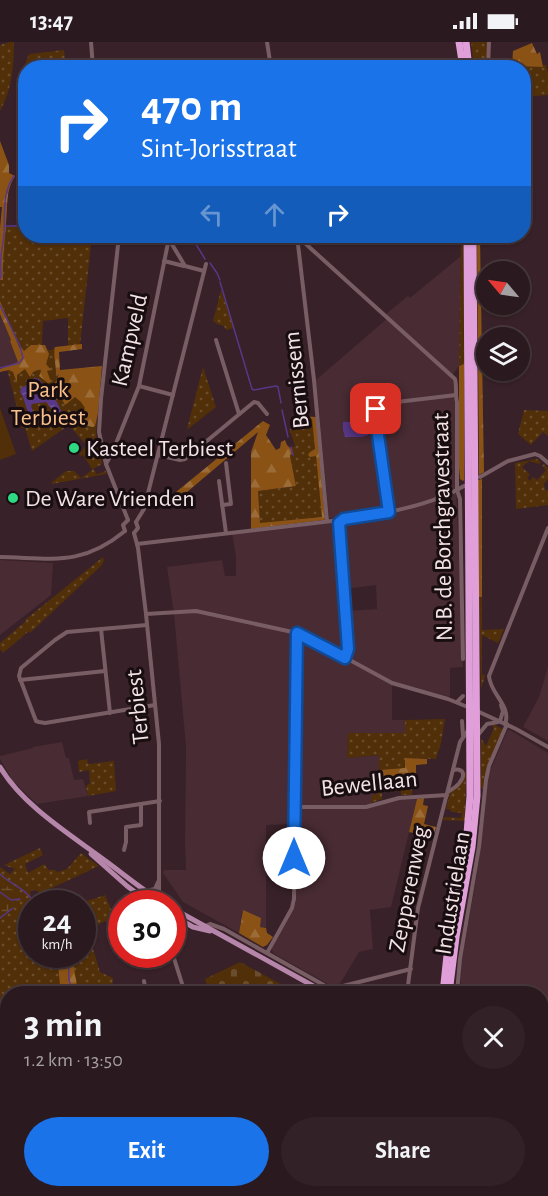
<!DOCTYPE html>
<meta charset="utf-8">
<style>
:root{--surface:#2a191e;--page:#322227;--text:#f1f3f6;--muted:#a5a0a4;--line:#46383c;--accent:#1a73e8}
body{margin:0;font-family:"Alegreya Sans",sans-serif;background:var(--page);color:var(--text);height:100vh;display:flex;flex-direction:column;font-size:22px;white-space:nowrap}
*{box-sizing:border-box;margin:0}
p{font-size:20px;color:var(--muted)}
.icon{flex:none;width:33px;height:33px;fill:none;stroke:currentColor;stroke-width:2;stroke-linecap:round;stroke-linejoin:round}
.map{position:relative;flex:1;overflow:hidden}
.drawer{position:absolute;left:0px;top:944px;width:549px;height:212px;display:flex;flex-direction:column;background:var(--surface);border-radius:24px 24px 0 0;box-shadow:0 2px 4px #0004,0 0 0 2px var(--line)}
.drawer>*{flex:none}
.banner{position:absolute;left:18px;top:18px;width:513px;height:183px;border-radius:24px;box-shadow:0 2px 4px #0004,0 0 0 2px var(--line);background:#1a73e8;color:#fff;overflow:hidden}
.needle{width:39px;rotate:299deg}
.fabs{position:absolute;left:476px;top:219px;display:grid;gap:12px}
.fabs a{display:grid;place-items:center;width:54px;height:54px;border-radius:50%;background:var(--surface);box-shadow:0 2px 4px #0004,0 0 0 2px var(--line);font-size:30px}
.speed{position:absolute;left:18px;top:848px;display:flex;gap:12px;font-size:30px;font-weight:700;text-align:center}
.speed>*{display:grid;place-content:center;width:78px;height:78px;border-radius:50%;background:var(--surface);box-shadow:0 2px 4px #0004,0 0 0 2px var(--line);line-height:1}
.speed small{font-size:15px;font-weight:400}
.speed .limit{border:9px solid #d22;background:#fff;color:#111}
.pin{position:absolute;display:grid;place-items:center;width:51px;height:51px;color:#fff;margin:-26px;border-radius:12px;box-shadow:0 3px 9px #0006}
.me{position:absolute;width:66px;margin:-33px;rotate:0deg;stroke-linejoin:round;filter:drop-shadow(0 0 4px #0008)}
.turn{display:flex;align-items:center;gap:21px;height:126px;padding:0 24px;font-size:27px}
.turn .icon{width:78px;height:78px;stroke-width:2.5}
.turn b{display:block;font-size:42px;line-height:51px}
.lanes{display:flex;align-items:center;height:57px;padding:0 24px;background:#0003;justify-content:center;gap:30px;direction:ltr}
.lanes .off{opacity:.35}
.round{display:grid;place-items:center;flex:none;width:63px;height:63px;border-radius:32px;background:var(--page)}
.summary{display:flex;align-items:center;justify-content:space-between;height:102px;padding:0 24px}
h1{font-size:36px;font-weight:600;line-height:45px}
.cta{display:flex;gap:12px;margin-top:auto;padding:12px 24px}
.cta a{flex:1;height:69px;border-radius:36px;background:var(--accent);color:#fff;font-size:24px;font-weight:600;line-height:69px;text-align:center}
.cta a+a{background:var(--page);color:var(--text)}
.status{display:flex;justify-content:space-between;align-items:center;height:42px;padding:0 30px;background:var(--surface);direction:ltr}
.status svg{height:16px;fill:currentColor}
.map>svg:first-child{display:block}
.built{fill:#482b33}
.green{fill:url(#green-dots)}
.forest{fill:url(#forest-firs)}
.wetland{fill:url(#wetland-marsh)}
.cemetery{fill:url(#cemetery-stones)}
.pitch{fill:#512f08}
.water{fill:url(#water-ripples)}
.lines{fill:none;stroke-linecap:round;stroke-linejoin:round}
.stream{stroke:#583787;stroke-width:1.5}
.minor{stroke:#785d64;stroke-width:4}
.major{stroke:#b685aa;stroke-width:5}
.highway{stroke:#e09fd9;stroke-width:7}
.route-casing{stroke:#114b97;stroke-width:15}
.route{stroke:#1a73e8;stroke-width:10}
.poi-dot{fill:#2fd883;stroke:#180e11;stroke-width:2}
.labels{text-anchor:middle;stroke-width:6;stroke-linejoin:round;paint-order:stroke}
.street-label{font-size:24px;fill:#f3e3e6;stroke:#180e11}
.park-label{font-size:24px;fill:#fac08b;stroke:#180e11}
.poi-label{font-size:24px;fill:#f3e3e6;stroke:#180e11;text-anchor:start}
</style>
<div class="status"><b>13:47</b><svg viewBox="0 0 49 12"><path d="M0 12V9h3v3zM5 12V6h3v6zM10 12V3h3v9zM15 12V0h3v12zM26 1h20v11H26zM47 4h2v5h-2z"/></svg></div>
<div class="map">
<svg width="548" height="1154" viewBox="0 0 548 1154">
<defs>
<pattern id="green-dots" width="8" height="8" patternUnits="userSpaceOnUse" patternTransform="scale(1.5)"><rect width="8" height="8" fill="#512f08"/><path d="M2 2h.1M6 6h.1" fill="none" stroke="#6a4d2c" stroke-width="1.8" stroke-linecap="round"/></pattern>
<pattern id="forest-firs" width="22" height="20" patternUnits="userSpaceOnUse" patternTransform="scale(1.5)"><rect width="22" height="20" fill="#8a5315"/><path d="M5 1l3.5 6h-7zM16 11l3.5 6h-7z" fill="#9b6c37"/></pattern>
<pattern id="wetland-marsh" width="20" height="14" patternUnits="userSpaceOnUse" patternTransform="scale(1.5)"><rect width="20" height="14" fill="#512f08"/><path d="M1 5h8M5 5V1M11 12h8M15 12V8" fill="none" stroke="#6a4d2c"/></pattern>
<pattern id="cemetery-stones" width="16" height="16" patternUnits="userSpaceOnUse" patternTransform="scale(1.5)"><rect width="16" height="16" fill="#512f08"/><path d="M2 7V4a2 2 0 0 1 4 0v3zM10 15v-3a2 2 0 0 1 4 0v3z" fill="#6a4d2c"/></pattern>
<pattern id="water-ripples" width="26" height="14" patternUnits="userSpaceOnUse" patternTransform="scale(1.5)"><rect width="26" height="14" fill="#583787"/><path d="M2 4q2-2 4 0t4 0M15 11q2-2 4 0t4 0" fill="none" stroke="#705498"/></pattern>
</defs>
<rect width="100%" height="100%" fill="#382128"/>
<g class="built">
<polygon points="461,214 459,324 453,332 455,357 456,446 461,555 463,625 450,626 450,655 394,640 392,644 392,678 405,678 406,691 348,691 347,716 380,713 378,753 371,761 372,765 395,758 417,757 391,865 370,868 373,907 359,910 338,945 335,946 273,911 272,908 272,905 294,865 296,860 298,601 300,599 307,597 346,618 350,616 346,569 377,567 376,543 345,547 340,483 345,479 381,475 392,471 376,391 387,466 385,469 379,471 342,475 338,478 329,476 316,338 389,275 385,273 408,254 410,256"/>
<polygon points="0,272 11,298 10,299 18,320 0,327"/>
<polygon points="332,481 336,482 346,607 343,611 294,588 292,782 266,783 266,886 260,885 242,869 239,891 183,860 163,831 164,828 186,828 185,801 186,705 174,572 167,525 222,518 225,534 236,534 236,515 232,491"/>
<polygon points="0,518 53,521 51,553 0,593"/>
<polygon points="548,625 548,699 523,685 539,655"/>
<polygon points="510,688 548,711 548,1028 542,1038 542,951 460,951 462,917 477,832 488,734 507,689"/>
<polygon points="62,700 66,716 69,716 74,738 83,737 88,754 37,762 13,739 0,717 0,714 33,706 33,705"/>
<polygon points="548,1037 548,1154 535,1154 531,1148 542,1148 542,1046"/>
</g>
<g class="green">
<path d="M 10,0 L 14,0 C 14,24 12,47 0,69 L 0,3 Z"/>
<polygon points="471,0 488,0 487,25 474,25"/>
<polygon points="64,8 66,25 23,27 29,12"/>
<polygon points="543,23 546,23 548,31 548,53 524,55 524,26 520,26 520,24 542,25"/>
<polygon points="6,185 25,185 26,194 92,194 80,303 68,304 68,276 43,279 42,303 25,309 52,308 55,305 56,332 101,328 96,392 102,422 93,427 97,432 106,429 106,432 52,442 52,440 66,429 74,429 81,436 91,429 92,427 83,413 80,414 79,411 82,409 86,403 69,383 32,409 25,386 22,386 7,327 26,319 0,259 0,238 3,237 2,217"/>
<polygon points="461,194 463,194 464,322 459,324"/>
<polygon points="221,248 234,286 226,288 224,284 217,282 213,279"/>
<polygon points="203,325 216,365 188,387 187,387"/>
<polygon points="524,368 548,369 548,394 543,390 531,403 518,392"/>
<polygon points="302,376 312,377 315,407 310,410 316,413 322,475 260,482 258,449 296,444 290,414 292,408 291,406 295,404 291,392 289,390 294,378"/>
<polygon points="537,417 541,420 539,422 529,419 522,425 530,433 527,436 530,439 533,435 537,438 546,428 542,424 544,422 548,426 548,437 544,442 545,448 548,448 548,463 516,467 515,421"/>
<polygon points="103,515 104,519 101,524 30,591 29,589 3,611 0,607 0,601 26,579 25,578"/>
<polygon points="482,555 482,588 504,587 498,601 482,593 482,632 485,634 481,647 479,556"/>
<polygon points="445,677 441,701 436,717 405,716 405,726 379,728 379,713 347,716 348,691 405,691 405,678"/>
<path d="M 491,682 L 493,682 L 503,687 C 495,706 485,725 483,747 C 478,744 479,739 481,734 L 481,696 L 486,704 L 494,686 Z"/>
<polygon points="87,717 88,722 114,719 116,749 88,754 86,744 90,741 89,728 79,730 78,719"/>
<polygon points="463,730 466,730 465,779 443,778 444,775 461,776 462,771 451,770 451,768 446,767 450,751 456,746"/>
<polygon points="412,740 412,753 401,753 401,749 382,750 382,757 371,761 372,753 378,752 379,741"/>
<polygon points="40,806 43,813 25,822 28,831 44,822 49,828 54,828 58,830 67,827 81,811 99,824 39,852 37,849 33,848 30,850 32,861 32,912 82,912 83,896 90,897 100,930 113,936 112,948 104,951 8,951 7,1083 0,1072 0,825 10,832 15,827 4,823"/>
<polygon points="105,853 115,877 106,880 105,879 94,885 95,889 83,893 82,861 81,861"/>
</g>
<g class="forest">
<polygon points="532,1 537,12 540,10 543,25 512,24 513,9"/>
<path d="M 0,99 L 9,123 L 9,131 L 15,134 C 5,149 8,165 6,181 C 5,200 2,218 3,238 L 0,238 L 0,186 L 2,165 L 0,165 Z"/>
<polygon points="477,194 480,194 480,197 484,430 479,433"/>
<polygon points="0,259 20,307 21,305 24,309 31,303 45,303 49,312 46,322 51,328 47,329 51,340 48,341 39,334 41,329 40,327 33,330 30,335 25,327 17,333 17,341 13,330 9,328 0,330 0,327 18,320 10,299 11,298 0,272"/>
<path d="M 82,302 L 82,307 L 59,310 L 60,328 L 102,324 L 98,371 L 95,384 L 93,385 L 72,381 L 72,378 L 80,377 L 85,366 L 81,360 L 75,355 L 65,363 L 60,353 L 53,345 L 59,333 L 56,332 C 56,323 53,313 55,305 Z"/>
<polygon points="464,322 464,438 463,439 460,437 459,425 459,324"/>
<polygon points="301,374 316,375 325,477 324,478 251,487 251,410 258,390 174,461 173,458 178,454 176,450 263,379 270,383 266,393 276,408 280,406 281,400 285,398 287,403 292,408 290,414 296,444 258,449 260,481 322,475 316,414 310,415 308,413 310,410 315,407 312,377 302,376 292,378 293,376"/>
<polygon points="482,437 482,555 479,555 478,438"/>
<polygon points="405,716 427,717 427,722 416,723 416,732 412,732 412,740 379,741 379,728 405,726"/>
<polygon points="424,756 423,763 428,764 424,782 436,785 433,795 409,790 417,757"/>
<polygon points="243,868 261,876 260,885 266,886 267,891 273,895 267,903 263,905 239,891"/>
<polygon points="57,912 72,912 78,951 65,951 60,943"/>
</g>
<polygon class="wetland" points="0,840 18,851 20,860 0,876"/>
<polygon class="cemetery" points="240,920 297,951 209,951 205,937"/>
<g class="pitch">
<polygon points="0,366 16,412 0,418"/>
<polygon points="7,1113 8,1148 56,1148 60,1154 0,1154 0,1118"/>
</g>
<g class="water">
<polygon points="34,336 39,337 42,341 43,346 57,360 62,371 60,373 55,371 46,360 32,362 31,364 37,382 35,384 32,382 23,355 20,350 21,346 29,342"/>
<polygon points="366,377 369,378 371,382 368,393 362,395 345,395 343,388 343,380 355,380"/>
</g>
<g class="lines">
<g class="stream">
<polyline points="5,184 26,184"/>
<polyline points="191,194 205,217"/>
<polyline points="210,221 217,231 220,238"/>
<path d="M 0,237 L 1,235 C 1,229 0,222 1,216 C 1,207 4,199 4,191 C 5,173 2,150 14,134"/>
<polyline points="220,240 252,347 254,348 276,344 278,345 281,361"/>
<polyline points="0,263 20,304 23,316 19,321 0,326"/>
<polyline points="282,368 288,395"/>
<polyline points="291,405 293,413"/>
<path d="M 0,832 C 11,843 26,846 34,861"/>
<polyline points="0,850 11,858 20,857"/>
<polyline points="0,876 13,866"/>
<path d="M 67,912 C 72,928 64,933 74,951"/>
<polyline points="0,958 8,968"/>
</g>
<g class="minor">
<polyline points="91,0 93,26"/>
<polyline points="267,0 271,26"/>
<polyline points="488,26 489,0"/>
<polyline points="119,194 101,357 99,390 106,422 128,478"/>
<polyline points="167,194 185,224 204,229"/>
<path d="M 297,194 L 455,337 C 457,345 455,352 457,360 L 457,448 L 460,457 L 463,617"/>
<polyline points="297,194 314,338 327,479"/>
<polyline points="164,219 184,224"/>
<polyline points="216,298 239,372"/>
<polyline points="139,344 173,353"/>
<polyline points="158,413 180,418 185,417 254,360 258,361 267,372"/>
<polyline points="106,422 113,409 139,344 169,196"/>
<polyline points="480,435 508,419 535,412 540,414 548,421"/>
<polyline points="219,439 226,491"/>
<polyline points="222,463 231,462 226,421"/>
<polyline points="389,470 375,372 376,367 380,362 456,353"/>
<polyline points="136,480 144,467 206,222"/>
<polyline points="339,481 348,607 345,616"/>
<polyline points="125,489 123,483 128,478"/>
<polyline points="134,491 138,506 146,572 159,702 159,858"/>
<polyline points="134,491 138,486 136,480"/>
<path d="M 137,502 L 332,479 L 339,481 C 348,472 367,475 380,472 C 408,466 439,459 464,444"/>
<path d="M 0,515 C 52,516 81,525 125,489"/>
<polyline points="146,572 196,569 297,591 313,598 392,641 448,657 470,666"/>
<polyline points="147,583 67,590 55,598 21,626 19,634 36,679 39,680 45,681 155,663"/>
<polyline points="101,587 110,671"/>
<polyline points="20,638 105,629"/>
<polyline points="457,660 463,654"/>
<polyline points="477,669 516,687 548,705"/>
<polyline points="462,679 463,693"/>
<polyline points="500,679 503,669 501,663"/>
<path d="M 505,682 C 512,664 490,652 489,634 L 548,486"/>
<polyline points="478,693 487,682 498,680"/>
<path d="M 448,750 C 452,747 457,745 460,740 C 466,732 463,726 453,728"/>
<polyline points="294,765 366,765 399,756 447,753"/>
<polyline points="90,781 89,770 160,759"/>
<polyline points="124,808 126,800 126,785 141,783 141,762"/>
<polyline points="146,849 155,847 158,840"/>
<polyline points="172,882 177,880 183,880"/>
<polyline points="205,884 210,882 224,887 338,951"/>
<polyline points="172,910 185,951"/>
<polyline points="267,911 292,866 294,857 297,591"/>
<polyline points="144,939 146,951"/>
<polyline points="335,949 338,946 343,944 411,927"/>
<polyline points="345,951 350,943"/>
<polyline points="407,951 418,866 460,700 469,687"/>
<polyline points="457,951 460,917 479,805 486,738 489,724 507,682"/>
<polyline points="542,1041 548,1031"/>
<polyline points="0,1112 8,1107"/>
<polyline points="542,1137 548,1133"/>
<polyline points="59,1148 63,1154"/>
<polyline points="135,1148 138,1154"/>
<polyline points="222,1148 223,1154"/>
<polyline points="268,1148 276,1154"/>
<polyline points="399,1148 403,1154"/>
<polyline points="477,1148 481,1154"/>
<polyline points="528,1148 533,1154"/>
<polyline points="162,1154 173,1148"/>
<polyline points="336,1154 349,1148"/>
</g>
<g class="major">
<path d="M 0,725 C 23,764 71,793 107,820 C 126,834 144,849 164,861"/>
<polyline points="91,812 127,844 150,861"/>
<polyline points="172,866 326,951"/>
<polyline points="172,873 193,885 210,889"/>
<polyline points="513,1148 517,1154"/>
<polyline points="521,1148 525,1154"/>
</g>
<g class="highway">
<polyline points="459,0 463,26"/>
<polyline points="466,0 469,26"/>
<polyline points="443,951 449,894 466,804 470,754 467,194"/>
<polyline points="449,951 456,895 472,805 477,754 473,194"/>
</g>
</g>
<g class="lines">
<defs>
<polyline id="route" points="294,816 297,591 345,616 348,607 339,481 344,477 389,470 375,372 376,367"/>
</defs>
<use href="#route" class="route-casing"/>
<use href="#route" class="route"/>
</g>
<g class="poi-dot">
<circle cx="74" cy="406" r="6"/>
<circle cx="13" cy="456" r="6"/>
</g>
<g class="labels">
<g class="street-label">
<text transform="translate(129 298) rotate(-77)" y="8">Kampveld</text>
<text transform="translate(296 338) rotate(-96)" y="8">Bernissem</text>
<text transform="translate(442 485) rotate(-91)" y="8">N.B. de Borchgravestraat</text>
<text transform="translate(137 665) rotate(-96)" y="8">Terbiest</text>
<text transform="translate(369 741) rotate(-6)" y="8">Bewellaan</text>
<text transform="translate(408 847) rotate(-79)" y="8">Zepperenweg</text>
<text transform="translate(452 851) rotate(-81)" y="8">Industrielaan</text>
</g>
<g class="park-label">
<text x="48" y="355">Park<tspan x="48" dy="28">Terbiest</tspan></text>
</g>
<g class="poi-label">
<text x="86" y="414">Kasteel Terbiest</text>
<text x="25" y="464">De Ware Vrienden</text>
</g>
</g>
</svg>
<div class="fabs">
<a><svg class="needle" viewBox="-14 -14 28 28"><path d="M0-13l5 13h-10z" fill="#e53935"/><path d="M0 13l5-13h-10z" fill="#a5a0a4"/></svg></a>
<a><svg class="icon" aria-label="layers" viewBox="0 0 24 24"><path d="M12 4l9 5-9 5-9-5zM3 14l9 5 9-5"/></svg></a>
</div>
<div class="speed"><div>24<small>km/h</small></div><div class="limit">30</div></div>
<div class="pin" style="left:376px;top:367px;background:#d93025"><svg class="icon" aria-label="arrive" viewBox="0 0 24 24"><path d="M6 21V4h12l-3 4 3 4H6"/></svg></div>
<svg class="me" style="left:294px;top:816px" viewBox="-20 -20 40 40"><circle r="19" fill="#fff"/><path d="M0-13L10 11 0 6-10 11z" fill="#1a73e8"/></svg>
<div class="banner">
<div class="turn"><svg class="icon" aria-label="right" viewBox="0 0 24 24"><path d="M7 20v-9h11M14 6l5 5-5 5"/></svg><div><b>470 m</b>Sint-Jorisstraat</div></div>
<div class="lanes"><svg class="icon off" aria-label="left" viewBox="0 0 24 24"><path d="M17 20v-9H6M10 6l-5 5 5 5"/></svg><svg class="icon off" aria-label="ahead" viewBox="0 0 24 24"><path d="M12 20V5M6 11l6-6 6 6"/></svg><svg class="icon" aria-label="right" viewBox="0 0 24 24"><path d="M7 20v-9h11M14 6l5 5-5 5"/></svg></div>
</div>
<section class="drawer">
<div class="summary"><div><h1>3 min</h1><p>1.2 km · 13:50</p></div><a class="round"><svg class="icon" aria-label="close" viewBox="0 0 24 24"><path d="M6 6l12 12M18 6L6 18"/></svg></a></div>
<div class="cta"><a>Exit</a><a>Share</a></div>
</section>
</div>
